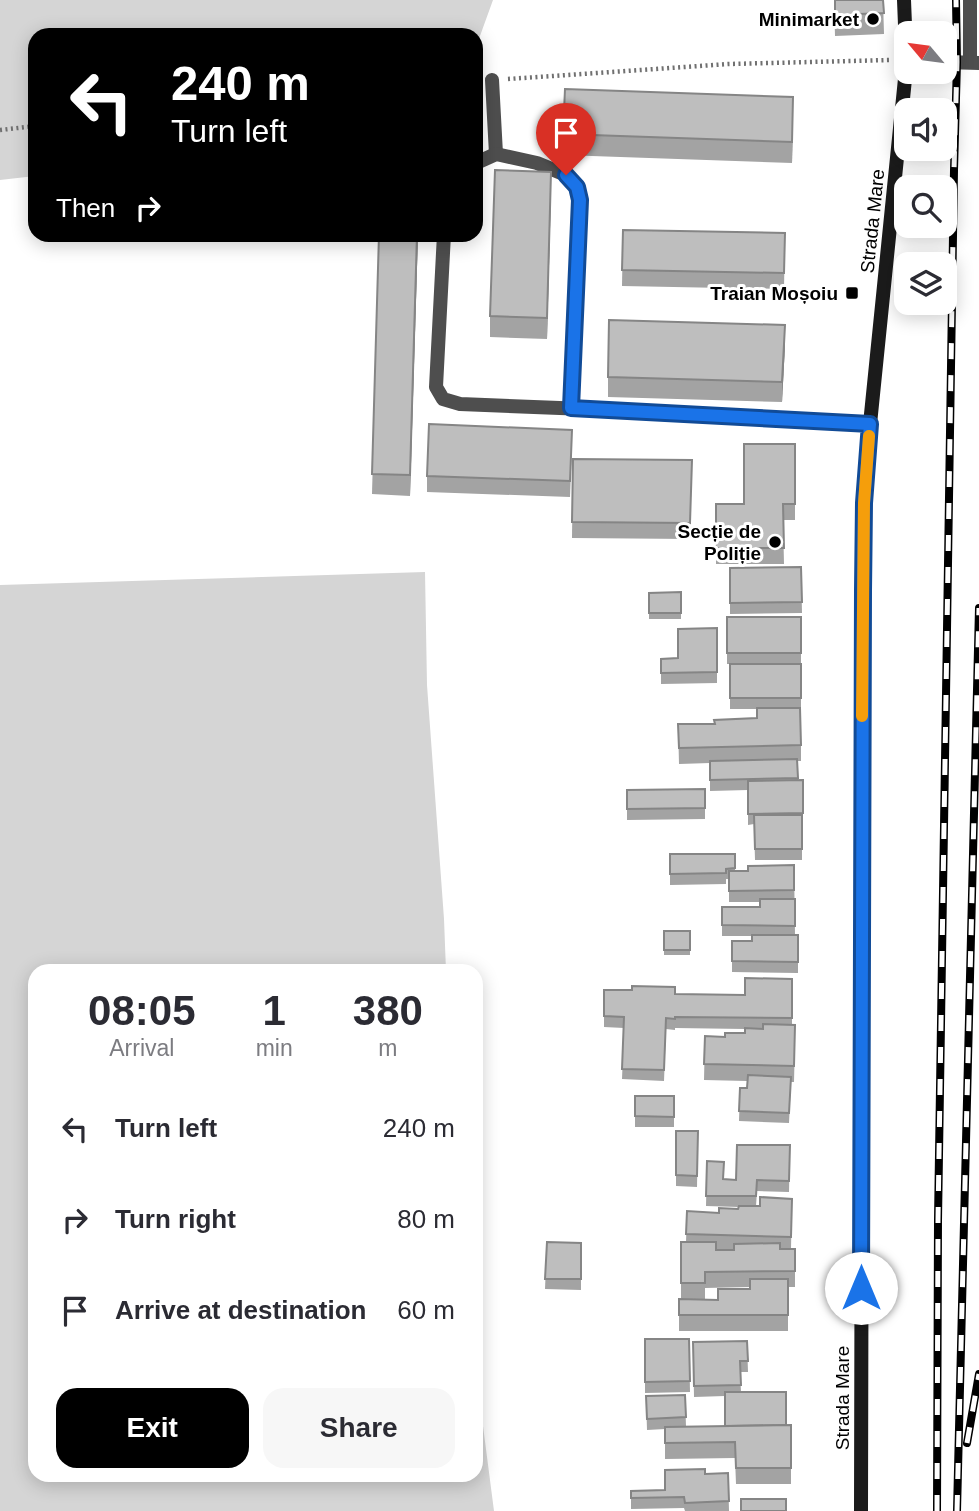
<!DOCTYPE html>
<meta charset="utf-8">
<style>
:root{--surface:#fff;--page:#f7f7f7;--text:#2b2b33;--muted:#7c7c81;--accent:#000}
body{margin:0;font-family:Helvetica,sans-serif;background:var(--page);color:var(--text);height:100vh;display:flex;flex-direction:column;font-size:26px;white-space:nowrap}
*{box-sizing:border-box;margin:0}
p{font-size:23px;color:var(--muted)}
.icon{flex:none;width:38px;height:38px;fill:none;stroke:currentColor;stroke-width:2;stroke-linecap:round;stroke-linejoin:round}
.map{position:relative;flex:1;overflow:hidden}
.side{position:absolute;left:28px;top:964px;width:455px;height:518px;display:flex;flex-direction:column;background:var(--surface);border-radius:21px;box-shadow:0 4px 18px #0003}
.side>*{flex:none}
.hud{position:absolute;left:28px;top:28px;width:455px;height:214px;border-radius:21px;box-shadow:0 4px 18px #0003;background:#000;color:#fff;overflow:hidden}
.needle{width:46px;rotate:299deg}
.controls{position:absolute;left:894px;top:21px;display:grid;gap:14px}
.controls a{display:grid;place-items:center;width:63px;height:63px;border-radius:14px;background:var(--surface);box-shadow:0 4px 18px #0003;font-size:35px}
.pin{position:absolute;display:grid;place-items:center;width:60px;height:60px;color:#fff;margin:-72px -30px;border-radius:50% 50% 50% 0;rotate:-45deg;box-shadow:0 0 7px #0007}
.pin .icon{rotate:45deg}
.me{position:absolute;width:77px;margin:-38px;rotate:0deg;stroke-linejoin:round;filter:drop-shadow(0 0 5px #0008)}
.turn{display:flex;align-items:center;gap:24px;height:147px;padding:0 28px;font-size:32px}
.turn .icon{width:91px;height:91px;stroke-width:2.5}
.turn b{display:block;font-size:49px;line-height:60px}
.then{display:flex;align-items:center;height:66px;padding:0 28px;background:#0003;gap:14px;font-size:26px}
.eta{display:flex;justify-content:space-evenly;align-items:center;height:119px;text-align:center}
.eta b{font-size:42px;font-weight:600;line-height:49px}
.button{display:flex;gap:14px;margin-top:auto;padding:14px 28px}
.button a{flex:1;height:80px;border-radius:21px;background:var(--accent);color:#fff;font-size:28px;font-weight:600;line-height:80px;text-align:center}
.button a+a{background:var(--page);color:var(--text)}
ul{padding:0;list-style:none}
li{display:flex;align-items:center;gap:21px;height:91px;padding:0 28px}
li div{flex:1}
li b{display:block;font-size:26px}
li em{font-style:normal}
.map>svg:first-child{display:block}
.green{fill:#d5d5d5}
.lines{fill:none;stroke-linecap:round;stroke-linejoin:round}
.path{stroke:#707070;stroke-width:4.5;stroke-dasharray:2 3.5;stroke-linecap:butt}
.lane{stroke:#4e4e4e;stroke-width:14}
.street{stroke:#4e4e4e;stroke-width:14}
.secondary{stroke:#1b1b1b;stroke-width:14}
.rail-casing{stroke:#000;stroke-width:8}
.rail{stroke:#fff;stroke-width:5;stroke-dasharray:16;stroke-linecap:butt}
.wall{fill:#a3a3a3}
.shaded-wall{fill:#858585}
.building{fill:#bebebe;stroke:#858585;stroke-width:2}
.route-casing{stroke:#114b97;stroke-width:18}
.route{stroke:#1a73e8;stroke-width:12}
.slow{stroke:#f59e0b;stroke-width:12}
.poi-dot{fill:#000;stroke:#fff;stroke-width:2.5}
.labels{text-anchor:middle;stroke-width:6;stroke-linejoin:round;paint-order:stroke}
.poi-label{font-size:19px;font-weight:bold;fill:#000;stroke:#fff;text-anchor:end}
.street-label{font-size:19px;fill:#000;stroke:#fff}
</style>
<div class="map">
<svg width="979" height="1511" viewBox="0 0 979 1511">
<rect width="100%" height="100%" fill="#fff"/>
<g class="green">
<polygon points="0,0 493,0 476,47 476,35 35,35 35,176 0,180"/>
<polygon points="425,572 427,685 444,919 446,971 35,971 35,1475 476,1475 476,1372 494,1511 0,1511 0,585"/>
</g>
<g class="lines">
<g class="path">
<polyline points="508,79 729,64 891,60"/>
<polyline points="0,130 35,126"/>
</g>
<polyline class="lane" points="970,0 970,62"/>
<g class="street">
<polyline points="945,62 979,63"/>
<polyline points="492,80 496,154"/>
<polyline points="476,163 496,154 537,163 566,175 577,187 580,200 571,408"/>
<polyline points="444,234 436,387 443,399 460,404 637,411 870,424"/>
</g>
<g class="secondary">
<polyline points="904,0 906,50"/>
<polyline points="861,1511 863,591 865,503 870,424 906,69"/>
</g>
<defs>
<g id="rail">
<polyline points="967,1443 979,1374"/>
<polyline points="937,1511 938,1220 954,170 957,62 956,0"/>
<polyline points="957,1511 979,608"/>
</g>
</defs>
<use href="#rail" class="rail-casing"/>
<use href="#rail" class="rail"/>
</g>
<g class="wall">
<polygon points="834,0 883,0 884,34 835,36"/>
<polygon points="793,117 792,163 563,155 563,134"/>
<polygon points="551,192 547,339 490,337 490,316"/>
<polygon points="623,230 785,233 784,289 622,286"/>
<polygon points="379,234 418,234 410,496 372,494"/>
<polygon points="785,345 782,402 608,397 608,377"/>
<polygon points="795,444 795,520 783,520 784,564 716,564 716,504 744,504"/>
<polygon points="572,446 570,497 427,492 427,476"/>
<polygon points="573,459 692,460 690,539 572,538"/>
<polygon points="801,567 802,613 730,614 730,568"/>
<polygon points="681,592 681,619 649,619 649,593"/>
<rect x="727" y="617" width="74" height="47"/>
<polygon points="717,628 717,683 661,684 661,659 678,658"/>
<polygon points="730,664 801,664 801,761 797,761 798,780 803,780 803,824 802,824 802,860 755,860 754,824 748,825 748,790 710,791 710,763 679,764 678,724 715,724 757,718 757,709 730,709"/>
<polygon points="705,789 705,819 627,820 627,790"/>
<polygon points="670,854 735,854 735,871 748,871 794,865 795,935 798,935 798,973 732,972 732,941 752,941 752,936 722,936 722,907 760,907 760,902 729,902 729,879 726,879 726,884 670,885"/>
<rect x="664" y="931" width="26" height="24"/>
<polygon points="792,979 792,1025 795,1041 794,1082 791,1082 789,1123 739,1121 740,1088 747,1088 747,1081 704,1080 705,1036 725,1037 745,1033 745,1029 675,1028 675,1030 666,1029 664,1081 622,1079 624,1028 604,1027 604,990 675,994 745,995"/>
<rect x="635" y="1096" width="39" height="31"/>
<polygon points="676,1131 698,1131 697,1187 676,1186"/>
<polygon points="790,1145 789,1192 757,1191 756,1206 760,1206 792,1199 791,1249 795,1249 795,1287 788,1287 788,1331 679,1331 679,1299 718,1300 750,1289 750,1287 705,1288 705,1299 681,1299 681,1242 686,1242 687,1211 719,1213 738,1209 739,1207 706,1206 707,1161 724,1179 736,1180"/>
<polygon points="547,1242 581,1243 581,1290 545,1289"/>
<polygon points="645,1339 689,1339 690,1392 645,1393"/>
<polygon points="747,1341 748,1372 740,1372 741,1392 786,1425 791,1425 791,1484 736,1484 735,1458 665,1459 665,1429 647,1430 646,1396 685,1395 686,1427 725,1426 725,1396 694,1397 693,1342"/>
<polygon points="728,1473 729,1511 685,1511 684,1508 631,1509 631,1491 665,1490 705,1474"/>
</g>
<g class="shaded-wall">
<polygon points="793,97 793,117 792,163 792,142"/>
<polygon points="551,172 551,192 547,339 547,318"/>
<polygon points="417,234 418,234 410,496 410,475"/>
<polygon points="785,325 785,345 782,402 782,382"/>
</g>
<g class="building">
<polygon points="835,0 883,0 884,13 835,15"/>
<polygon points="565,89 793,97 792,142 563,134"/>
<polygon points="495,170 551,172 547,318 490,316"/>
<polygon points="623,230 785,233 784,273 622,270"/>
<polygon points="379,234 417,234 410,475 372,474"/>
<polygon points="609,320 785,325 782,382 608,377"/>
<polygon points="429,424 572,430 570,481 427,476"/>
<polygon points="744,444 795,444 795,504 783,504 784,548 716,548 716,504 744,504"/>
<polygon points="573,459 692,460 690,523 572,522"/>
<polygon points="801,567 802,602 730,603 730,568"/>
<polygon points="681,592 681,613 649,613 649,593"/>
<rect x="727" y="617" width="74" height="36"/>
<polygon points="717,628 717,672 661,673 661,659 678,658 678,629"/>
<rect x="730" y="664" width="71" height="34"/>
<polygon points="757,708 800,708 801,745 679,748 678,724 715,724 714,720 757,718"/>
<polygon points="797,759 798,778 710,780 710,761"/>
<polygon points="803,780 803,813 748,814 748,781"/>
<polygon points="705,789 705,808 627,809 627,790"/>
<polygon points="754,815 802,815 802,849 755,849"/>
<polygon points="670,854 735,854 735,868 726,869 726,873 670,874"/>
<polygon points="794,865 794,890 729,891 729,871 748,871 748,866"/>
<polygon points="760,899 795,899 795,926 722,925 722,907 760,907"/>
<rect x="664" y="931" width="26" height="19"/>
<polygon points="752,935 798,935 798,962 732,961 732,941 752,941"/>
<polygon points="745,978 792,979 792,1018 675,1017 675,1019 666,1018 664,1070 622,1069 624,1017 604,1016 604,990 632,990 632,986 675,987 675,994 745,995"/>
<polygon points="763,1024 795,1025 794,1066 704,1064 705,1036 725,1037 725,1033 745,1033 745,1028 763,1029"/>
<polygon points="748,1075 791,1077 789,1113 739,1111 740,1088 747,1088"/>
<polygon points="635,1096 674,1096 674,1117 635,1116"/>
<polygon points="676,1131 698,1131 697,1176 676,1175"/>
<polygon points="737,1145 790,1145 789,1181 757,1180 756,1196 706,1196 707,1161 724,1162 723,1179 736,1180"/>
<polygon points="760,1197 792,1199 791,1237 686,1234 687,1211 719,1213 719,1208 738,1209 739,1206 760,1206"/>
<polygon points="547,1242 581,1243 581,1279 545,1279"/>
<polygon points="681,1242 716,1242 716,1250 734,1250 734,1244 780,1243 780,1249 795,1249 795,1271 705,1272 705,1283 681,1283"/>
<polygon points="750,1279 788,1279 788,1315 679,1315 679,1299 718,1300 718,1289 750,1289"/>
<polygon points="645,1339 689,1339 690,1381 645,1382"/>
<polygon points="747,1341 748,1361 740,1361 741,1385 694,1386 693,1342"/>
<polygon points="725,1392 786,1392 786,1425 725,1426"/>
<polygon points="685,1395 686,1417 647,1419 646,1396"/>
<polygon points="791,1425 791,1468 736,1468 735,1442 665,1443 665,1427"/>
<polygon points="705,1469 705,1474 728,1473 729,1501 685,1503 684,1497 631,1498 631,1491 665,1490 665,1470"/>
<rect x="741" y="1499" width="45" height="12"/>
</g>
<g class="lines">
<defs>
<polyline id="route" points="566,175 577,187 580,200 571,408 870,424 864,503 863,591 861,1288"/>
</defs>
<use href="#route" class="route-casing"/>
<use href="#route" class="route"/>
<polyline class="slow" points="862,716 864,503 869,436"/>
</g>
<g class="poi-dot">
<circle cx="873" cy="19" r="7"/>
<rect x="845" y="286" width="14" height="14" rx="3.5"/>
<circle cx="775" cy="542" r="7"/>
</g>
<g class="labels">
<g class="poi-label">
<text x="859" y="26">Minimarket</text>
<text x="838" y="300">Traian Moșoiu</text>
<text x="761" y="538">Secție de<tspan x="761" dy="22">Poliție</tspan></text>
</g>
<g class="street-label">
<text transform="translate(872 221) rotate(-84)" y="7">Strada Mare</text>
<text transform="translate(842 1398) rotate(-90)" y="7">Strada Mare</text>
</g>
</g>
</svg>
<div class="controls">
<a><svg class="needle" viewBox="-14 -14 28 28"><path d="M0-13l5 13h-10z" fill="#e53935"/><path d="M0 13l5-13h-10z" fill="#7c7c81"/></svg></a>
<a><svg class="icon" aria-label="sound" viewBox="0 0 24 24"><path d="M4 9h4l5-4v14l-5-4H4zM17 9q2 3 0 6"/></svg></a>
<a><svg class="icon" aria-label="search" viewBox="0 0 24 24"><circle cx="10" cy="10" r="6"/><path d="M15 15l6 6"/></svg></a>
<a><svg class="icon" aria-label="layers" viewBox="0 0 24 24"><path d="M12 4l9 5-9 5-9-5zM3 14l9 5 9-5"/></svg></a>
</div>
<div class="pin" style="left:566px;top:175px;background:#d93025"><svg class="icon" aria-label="arrive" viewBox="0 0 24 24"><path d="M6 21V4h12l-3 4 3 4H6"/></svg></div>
<svg class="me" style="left:861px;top:1288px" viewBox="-20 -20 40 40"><circle r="19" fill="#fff"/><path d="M0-13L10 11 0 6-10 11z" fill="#1a73e8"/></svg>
<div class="hud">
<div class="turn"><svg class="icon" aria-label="left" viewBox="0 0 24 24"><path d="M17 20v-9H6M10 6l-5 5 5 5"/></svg><div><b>240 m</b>Turn left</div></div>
<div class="then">Then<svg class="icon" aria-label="right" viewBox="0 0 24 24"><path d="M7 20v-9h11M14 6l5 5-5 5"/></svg></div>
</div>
<section class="side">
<div class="eta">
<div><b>08:05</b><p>Arrival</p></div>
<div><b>1</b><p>min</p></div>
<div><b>380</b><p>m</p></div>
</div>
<ul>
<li><svg class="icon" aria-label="left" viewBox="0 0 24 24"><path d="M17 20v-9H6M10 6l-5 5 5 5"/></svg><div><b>Turn left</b></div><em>240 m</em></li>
<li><svg class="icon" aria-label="right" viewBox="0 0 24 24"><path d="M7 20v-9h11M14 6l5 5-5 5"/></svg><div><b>Turn right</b></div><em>80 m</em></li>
<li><svg class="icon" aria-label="arrive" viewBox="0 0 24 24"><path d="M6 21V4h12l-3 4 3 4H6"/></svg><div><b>Arrive at destination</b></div><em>60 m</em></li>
</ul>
<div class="button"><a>Exit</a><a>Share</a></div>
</section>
</div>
